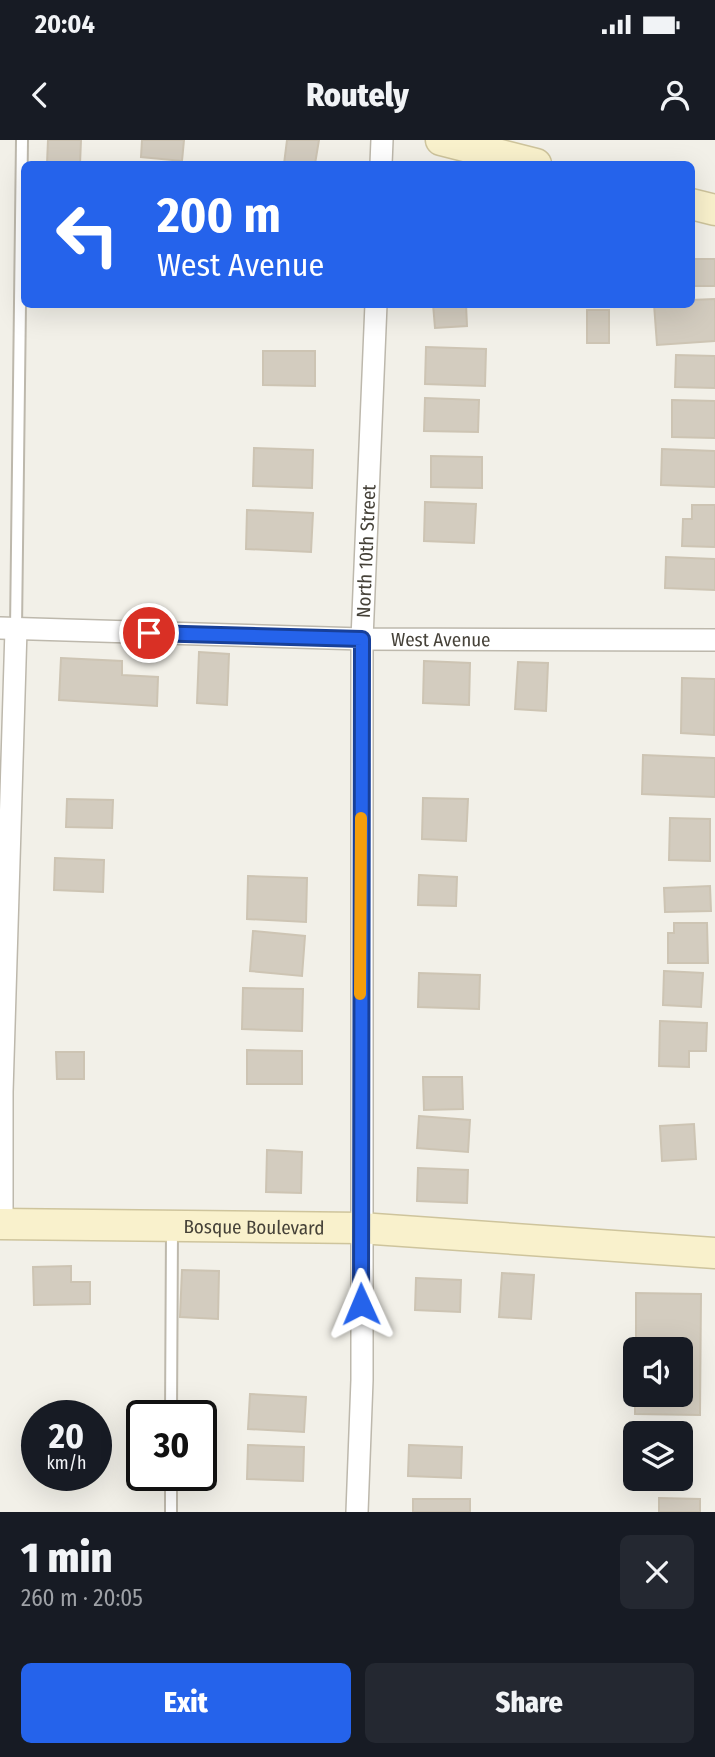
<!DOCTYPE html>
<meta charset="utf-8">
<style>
:root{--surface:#171b24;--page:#242831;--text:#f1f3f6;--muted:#9ea1a6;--accent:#2563eb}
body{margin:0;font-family:"Fira Sans Condensed",sans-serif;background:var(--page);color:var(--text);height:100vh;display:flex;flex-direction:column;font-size:26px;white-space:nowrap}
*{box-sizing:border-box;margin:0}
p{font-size:23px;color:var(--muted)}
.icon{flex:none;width:38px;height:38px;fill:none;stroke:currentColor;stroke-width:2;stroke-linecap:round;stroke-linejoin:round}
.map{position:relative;height:1372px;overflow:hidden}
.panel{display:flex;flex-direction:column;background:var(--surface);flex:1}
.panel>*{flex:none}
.top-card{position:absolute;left:21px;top:21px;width:674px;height:147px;border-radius:10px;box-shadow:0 7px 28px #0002;background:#2563eb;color:#fff;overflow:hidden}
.fabs{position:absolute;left:623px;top:1197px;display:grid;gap:14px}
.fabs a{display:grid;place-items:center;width:70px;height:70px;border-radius:10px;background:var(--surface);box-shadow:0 7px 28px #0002;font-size:35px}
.speed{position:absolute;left:21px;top:1260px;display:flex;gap:14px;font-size:35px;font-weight:700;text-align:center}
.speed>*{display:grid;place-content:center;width:91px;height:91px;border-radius:50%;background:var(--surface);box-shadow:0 7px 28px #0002;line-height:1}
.speed small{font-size:18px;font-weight:400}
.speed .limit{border:4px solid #111;border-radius:10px;background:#fff;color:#111}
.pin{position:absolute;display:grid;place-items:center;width:60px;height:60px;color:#fff;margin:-30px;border:4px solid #fff;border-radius:50%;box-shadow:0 2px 7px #0007}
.me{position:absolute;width:77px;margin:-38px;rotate:359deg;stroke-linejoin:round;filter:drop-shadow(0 0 5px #0008)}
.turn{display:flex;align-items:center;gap:24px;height:147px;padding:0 21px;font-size:32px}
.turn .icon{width:91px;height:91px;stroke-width:2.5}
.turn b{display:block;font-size:49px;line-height:60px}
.round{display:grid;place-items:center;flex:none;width:74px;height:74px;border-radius:10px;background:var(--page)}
.headline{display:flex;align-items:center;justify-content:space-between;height:119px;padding:0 21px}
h1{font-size:42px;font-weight:800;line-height:52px}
.action{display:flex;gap:14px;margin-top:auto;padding:14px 21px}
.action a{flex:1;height:80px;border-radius:10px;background:var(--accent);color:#fff;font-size:28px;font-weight:800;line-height:80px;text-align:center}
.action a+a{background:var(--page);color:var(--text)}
.status{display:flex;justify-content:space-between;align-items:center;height:49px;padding:0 35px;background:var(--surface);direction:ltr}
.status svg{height:19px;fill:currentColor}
header{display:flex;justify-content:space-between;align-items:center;height:91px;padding:0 21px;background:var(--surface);font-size:32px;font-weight:800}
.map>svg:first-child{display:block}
.building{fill:#d3ccbf;stroke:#cdc4b3;stroke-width:2}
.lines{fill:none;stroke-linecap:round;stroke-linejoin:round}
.lane-casing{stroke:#bdb8ac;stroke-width:14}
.street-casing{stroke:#bdb8ac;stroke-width:24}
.secondary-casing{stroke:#cec49c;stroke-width:33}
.lane{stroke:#fff;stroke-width:10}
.street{stroke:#fff;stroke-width:21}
.secondary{stroke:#f9f1cc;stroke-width:30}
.route-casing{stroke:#184099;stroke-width:18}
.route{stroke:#2563eb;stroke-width:12}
.slow{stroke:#f59e0b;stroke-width:12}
.labels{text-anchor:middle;stroke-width:6;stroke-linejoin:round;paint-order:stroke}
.street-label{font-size:19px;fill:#454138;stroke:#fff}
</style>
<div class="status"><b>20:04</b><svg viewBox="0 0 49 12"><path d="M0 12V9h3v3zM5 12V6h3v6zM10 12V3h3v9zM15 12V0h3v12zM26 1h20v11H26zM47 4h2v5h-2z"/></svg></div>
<header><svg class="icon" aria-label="back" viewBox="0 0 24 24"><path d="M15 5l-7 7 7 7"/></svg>Routely<svg class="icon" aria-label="person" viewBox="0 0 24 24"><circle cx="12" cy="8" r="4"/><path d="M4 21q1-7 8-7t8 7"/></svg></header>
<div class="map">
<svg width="715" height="1372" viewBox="0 0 715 1372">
<rect width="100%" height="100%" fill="#f2f0e8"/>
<g class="building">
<polygon points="48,0 81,0 80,24 47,24"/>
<polygon points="142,0 184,0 182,21 141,17"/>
<polygon points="287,0 319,0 315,24 284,24"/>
<rect x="691" y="119" width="24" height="27"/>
<polygon points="715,159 715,201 657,205 654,164 691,164 691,160"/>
<polygon points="433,164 466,164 467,186 435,188"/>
<rect x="587" y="170" width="22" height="33"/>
<polygon points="426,207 486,209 485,246 425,244"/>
<polygon points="263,211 315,211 315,246 263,245"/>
<polygon points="676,215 715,216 715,248 675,247"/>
<polygon points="425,258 479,260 478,292 424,291"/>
<polygon points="672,260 715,261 715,298 672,297"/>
<polygon points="254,308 313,310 312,348 253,346"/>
<polygon points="662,309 715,311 715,347 661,345"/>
<polygon points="431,316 482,317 482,348 431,347"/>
<polygon points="425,362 476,364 474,403 424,401"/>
<polygon points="692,365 715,365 715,407 682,406 683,379 692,379"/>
<polygon points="247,370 313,373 311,412 246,409"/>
<polygon points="666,417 715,419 715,450 665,448"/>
<polygon points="199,512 229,514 227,565 197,563"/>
<polygon points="61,518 122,521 122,535 158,537 157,566 59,560"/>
<polygon points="424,521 470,523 469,565 423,563"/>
<polygon points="518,522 548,523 546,571 515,569"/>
<polygon points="682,538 715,539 714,595 681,593"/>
<polygon points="643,615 715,618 715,657 642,654"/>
<polygon points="423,658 468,659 466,701 422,699"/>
<polygon points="67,659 113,660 112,688 66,687"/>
<polygon points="670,678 710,679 710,721 669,720"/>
<polygon points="55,718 104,720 103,752 54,750"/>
<polygon points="419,735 457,737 456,766 418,765"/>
<polygon points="248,736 307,738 306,782 247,779"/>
<polygon points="710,746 711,771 665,772 664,748"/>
<polygon points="674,783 707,783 708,823 668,823 668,793 674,793"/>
<polygon points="253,791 305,796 302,836 250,831"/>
<polygon points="664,831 703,833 701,867 663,865"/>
<polygon points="419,833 480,835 479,869 418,867"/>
<polygon points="243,848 303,849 302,891 242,889"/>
<polygon points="660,881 707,883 706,911 689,911 689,927 659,926"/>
<polygon points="247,910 302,911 302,944 247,944"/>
<polygon points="56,912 84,912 84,939 57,939"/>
<polygon points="423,937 462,937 463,969 424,970"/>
<polygon points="419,976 470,980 468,1012 417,1008"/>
<polygon points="694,984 696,1019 662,1021 660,986"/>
<polygon points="267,1010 302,1012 301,1053 266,1052"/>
<polygon points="418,1028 468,1030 467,1063 417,1061"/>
<polygon points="71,1126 71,1142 90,1142 90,1164 34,1165 33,1127"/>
<polygon points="182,1130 219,1131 218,1179 180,1177"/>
<polygon points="502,1133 534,1135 531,1179 499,1177"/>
<polygon points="416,1138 461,1140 460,1172 415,1170"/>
<polygon points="636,1153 701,1154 700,1275 635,1274 635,1255 681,1255 681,1209 636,1209"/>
<polygon points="250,1254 306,1257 304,1292 248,1289"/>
<polygon points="248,1305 304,1307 303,1341 247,1339"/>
<polygon points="409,1305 462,1307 461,1338 408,1336"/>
<polygon points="659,1358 700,1359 700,1372 659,1372"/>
<rect x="413" y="1359" width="57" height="13"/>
</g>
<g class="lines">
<defs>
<g id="lane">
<polyline points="16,489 22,0"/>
<polyline points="171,1276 172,1090"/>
<polyline points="171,1372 171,1335"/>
</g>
<g id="street">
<polyline points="381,24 382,0"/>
<path id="s1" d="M 0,488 L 362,499 L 715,500"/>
<polyline points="2,1084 2,952 16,489"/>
<path id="s2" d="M 357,1372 L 362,1240 L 362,499 L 376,164"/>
</g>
<g id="secondary">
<polyline points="441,0 536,24"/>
<polyline points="691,64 715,70"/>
<path id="s3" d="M 0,1084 L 360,1088 L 715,1113"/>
</g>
</defs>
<use href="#lane" class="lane-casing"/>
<use href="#street" class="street-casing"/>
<use href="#secondary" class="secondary-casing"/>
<use href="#lane" class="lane"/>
<use href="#street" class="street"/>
<use href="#secondary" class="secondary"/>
</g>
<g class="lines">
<defs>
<polyline id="route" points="149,493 362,499 361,1164"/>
</defs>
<use href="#route" class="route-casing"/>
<use href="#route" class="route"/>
<polyline class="slow" points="360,854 361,678"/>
</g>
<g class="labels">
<g class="street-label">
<text dy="7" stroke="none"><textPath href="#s2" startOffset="961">North 10th Street</textPath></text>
<text dy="7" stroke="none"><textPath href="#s1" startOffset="441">West Avenue</textPath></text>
<text dy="7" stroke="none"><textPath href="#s3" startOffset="254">Bosque Boulevard</textPath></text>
</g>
</g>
</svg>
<div class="fabs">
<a><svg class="icon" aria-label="sound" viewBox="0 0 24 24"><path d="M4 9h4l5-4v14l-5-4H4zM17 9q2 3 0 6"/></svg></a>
<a><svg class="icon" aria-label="layers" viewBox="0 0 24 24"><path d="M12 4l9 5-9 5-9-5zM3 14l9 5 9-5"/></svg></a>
</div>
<div class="speed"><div>20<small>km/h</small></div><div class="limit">30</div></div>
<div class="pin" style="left:149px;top:493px;background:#d93025"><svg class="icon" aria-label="arrive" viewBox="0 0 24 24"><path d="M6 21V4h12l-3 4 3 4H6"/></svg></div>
<svg class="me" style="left:361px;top:1164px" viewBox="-20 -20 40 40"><path d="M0-17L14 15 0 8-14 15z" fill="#2563eb" stroke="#fff" stroke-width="4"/></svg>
<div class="top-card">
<div class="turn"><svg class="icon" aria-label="left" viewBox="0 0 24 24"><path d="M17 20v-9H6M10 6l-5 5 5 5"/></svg><div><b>200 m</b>West Avenue</div></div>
</div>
</div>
<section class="panel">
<div class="headline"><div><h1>1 min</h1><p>260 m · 20:05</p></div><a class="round"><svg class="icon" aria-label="close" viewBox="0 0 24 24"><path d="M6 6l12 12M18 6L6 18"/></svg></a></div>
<div class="action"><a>Exit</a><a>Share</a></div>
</section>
